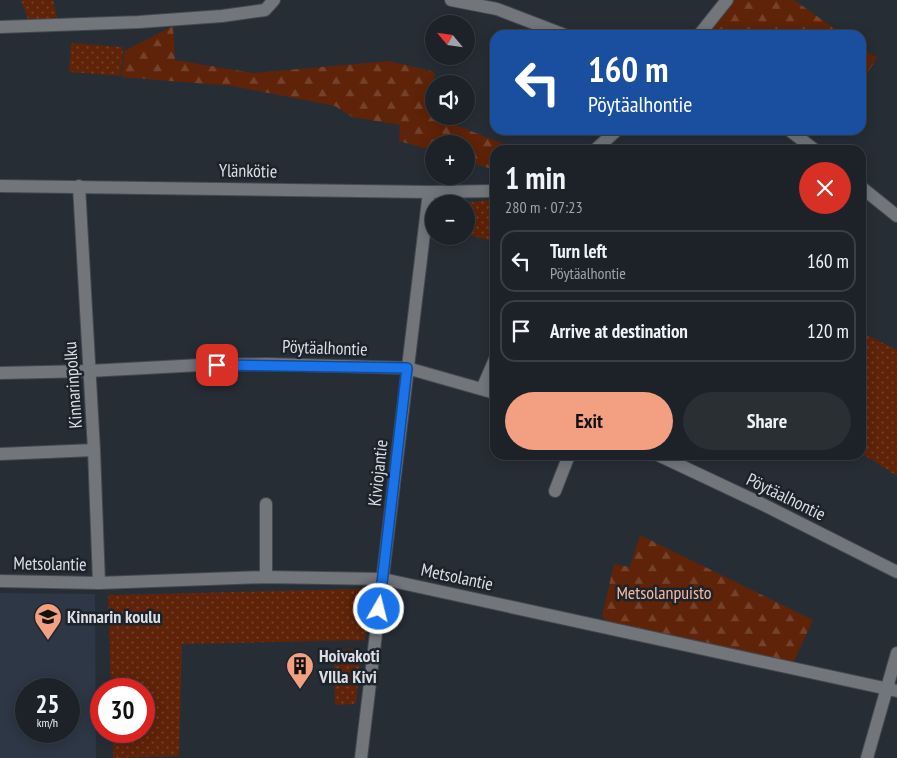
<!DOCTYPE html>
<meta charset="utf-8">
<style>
:root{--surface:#1d2228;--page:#2a2f34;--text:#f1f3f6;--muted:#a0a4a8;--line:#3b3f45;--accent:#f2a081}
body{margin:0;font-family:"PT Sans Narrow",sans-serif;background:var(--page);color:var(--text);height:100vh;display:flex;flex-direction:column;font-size:19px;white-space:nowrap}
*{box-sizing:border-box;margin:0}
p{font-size:16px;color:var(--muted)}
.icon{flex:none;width:28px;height:28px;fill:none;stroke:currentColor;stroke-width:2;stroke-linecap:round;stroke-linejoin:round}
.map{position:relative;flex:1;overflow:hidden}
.drawer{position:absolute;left:490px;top:145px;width:376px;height:315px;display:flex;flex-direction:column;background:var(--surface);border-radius:15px;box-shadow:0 2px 12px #0003,0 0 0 1px var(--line)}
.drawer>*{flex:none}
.banner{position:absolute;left:490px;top:30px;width:376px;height:105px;border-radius:15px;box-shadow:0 2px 12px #0003,0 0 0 1px var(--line);background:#1a4fa0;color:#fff;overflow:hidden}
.needle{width:32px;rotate:299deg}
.buttons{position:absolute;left:425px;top:15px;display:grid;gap:10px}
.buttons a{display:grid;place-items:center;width:50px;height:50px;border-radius:50%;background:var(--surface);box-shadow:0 2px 12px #0003,0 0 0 1px var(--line);font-size:25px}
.speed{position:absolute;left:15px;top:678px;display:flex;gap:10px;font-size:25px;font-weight:700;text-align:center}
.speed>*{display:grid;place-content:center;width:65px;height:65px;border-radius:50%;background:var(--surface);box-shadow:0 2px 12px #0003,0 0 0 1px var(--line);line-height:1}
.speed small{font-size:12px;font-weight:400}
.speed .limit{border:8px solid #d22;background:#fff;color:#111}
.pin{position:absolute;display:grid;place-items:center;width:42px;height:42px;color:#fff;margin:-21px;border-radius:10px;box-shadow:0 2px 8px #0006}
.me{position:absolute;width:55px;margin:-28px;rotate:8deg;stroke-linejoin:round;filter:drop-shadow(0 0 4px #0008)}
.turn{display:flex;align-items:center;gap:18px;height:105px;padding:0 15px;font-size:22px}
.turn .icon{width:65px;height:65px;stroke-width:2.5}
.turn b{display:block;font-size:35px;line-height:42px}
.round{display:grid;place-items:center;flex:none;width:52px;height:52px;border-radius:26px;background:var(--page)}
.headline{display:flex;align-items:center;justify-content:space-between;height:85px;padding:0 15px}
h1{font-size:30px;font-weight:700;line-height:38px}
.primary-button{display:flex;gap:10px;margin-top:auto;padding:10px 15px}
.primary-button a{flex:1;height:58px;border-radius:30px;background:var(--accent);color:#111;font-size:20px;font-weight:700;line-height:58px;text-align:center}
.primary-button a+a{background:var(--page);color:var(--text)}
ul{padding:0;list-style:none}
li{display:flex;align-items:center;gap:15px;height:62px;margin:0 10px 8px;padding:0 5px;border:2px solid var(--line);border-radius:15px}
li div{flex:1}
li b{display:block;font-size:19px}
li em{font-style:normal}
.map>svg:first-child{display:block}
.built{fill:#2d3745;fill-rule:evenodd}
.grass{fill:url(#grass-dots)}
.forest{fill:url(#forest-firs)}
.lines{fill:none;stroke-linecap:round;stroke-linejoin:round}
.minor-casing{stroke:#444951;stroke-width:14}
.minor{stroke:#72757a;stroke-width:12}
.route-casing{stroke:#114b97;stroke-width:12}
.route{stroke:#1a73e8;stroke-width:9}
.labels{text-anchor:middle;stroke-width:5;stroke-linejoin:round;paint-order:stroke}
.street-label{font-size:18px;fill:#dbdfe5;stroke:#1d232b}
.park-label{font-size:18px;fill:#f6b9a2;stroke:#1d232b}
.poi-label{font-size:18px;font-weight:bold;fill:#dbdfe5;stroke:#1d232b;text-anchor:start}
</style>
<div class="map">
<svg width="897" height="758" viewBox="0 0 897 758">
<defs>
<pattern id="grass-dots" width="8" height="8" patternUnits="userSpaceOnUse" patternTransform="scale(1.25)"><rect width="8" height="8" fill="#5e2308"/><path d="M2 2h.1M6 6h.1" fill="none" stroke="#74422c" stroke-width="1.8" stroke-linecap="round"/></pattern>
<pattern id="forest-firs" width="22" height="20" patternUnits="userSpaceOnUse" patternTransform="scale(1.25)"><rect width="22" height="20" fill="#5e2308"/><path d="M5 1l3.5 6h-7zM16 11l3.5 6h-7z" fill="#74422c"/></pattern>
</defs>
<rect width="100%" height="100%" fill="#272d35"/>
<path class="built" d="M 0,593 L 95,594 L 96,758 L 0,758 ZM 26,689 L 69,689 L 69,731 L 26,731 Z"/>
<g class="grass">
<polygon points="21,0 53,0 58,22 29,22"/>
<polygon points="71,43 123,47 121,76 69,72"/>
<polygon points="495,199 495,242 466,234 466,204 459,204"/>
<polygon points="861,332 897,350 897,476 861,453"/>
<polygon points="361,589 371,605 365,640 182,644 179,756 113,758 113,731 144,731 144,689 111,689 108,595"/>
<polygon points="361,649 356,704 335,705 334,650"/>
</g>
<g class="forest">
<polygon points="731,0 794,0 844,35 704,35"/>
<polygon points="173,26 175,60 253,73 389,61 435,72 429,102 434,110 434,116 438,116 440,119 520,150 495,150 495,170 466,161 466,144 434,144 434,151 399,141 400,125 352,117 335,106 232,86 122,77 124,51"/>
<polygon points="861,47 877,58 861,83"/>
<polygon points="640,535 813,620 793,663 610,624 602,616 614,564 630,567"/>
</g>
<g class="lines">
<defs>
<g id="minor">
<polyline points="451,0 497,9 565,35"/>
<polyline points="0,27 139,22 222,16 265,10 274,0"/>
<polyline points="699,35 727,0"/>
<polyline points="789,130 815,150"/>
<polyline points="595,150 617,130"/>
<polyline points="0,186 429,192 495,191"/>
<polyline points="79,186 94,450 99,583"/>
<polyline points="861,187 897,216"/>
<polyline points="0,373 89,371 200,365 267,364 407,368 495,393"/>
<polyline points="482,389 495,359"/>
<polyline points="0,454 94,450"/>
<polyline points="658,455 764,505 897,572"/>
<polyline points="555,491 569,455"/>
<polyline points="266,504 266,577"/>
<polyline points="0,581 99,583 266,577 383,579 897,691"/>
<polyline points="361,758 429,192"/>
<polyline points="867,758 897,653"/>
</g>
</defs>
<use href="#minor" class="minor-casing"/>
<use href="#minor" class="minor"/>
</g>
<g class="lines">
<defs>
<polyline id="route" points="217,365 407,368 379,609"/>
</defs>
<use href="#route" class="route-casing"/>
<use href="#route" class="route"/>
</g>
<defs>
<symbol id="school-pin" viewBox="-11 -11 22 30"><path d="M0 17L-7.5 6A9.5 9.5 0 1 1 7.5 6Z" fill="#f2a081" stroke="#1d232b"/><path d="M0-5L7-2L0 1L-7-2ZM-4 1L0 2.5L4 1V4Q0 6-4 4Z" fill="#111"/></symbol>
<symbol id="building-pin" viewBox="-11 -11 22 30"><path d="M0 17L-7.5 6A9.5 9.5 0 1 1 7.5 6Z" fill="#f2a081" stroke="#1d232b"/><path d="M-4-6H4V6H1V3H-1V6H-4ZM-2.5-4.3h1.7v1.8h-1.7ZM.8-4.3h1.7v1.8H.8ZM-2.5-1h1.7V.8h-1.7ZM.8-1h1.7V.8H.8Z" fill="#111"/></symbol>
</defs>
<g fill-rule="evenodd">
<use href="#school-pin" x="32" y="601" width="32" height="43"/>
<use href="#building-pin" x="284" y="650" width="32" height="43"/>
</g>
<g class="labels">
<g class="street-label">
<text transform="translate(248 171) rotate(1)" y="6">Ylänkötie</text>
<text transform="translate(325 348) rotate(2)" y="6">Pöytäalhontie</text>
<text transform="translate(73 385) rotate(-94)" y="6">Kinnarinpolku</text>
<text transform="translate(378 473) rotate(-84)" y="6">Kiviojantie</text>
<text transform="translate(786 497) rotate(26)" y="6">Pöytäalhontie</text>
<text transform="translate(50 564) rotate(1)" y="6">Metsolantie</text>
<text transform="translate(457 577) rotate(12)" y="6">Metsolantie</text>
</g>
<g class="park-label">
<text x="664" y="599">Metsolanpuisto</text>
</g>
<g class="poi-label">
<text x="67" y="623">Kinnarin koulu</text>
<text x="319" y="662">Hoivakoti<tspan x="319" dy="21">VIlla Kivi</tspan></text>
</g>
</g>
</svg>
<div class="buttons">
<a><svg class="needle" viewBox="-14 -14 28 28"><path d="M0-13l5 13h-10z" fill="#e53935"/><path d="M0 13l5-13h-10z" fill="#a0a4a8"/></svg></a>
<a><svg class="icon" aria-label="sound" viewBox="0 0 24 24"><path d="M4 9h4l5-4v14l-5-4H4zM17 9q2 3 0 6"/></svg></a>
<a>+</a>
<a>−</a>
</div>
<div class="speed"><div>25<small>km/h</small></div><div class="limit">30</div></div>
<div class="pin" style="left:217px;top:365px;background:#d93025"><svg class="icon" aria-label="arrive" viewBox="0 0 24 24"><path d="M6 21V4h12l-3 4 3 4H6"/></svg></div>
<svg class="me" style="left:379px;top:609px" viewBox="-20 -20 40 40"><circle r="17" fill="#1a73e8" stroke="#fff" stroke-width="3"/><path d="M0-11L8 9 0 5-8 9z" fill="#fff"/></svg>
<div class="banner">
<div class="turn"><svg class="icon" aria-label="left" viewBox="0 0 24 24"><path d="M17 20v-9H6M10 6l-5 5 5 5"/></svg><div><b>160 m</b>Pöytäalhontie</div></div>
</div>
<section class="drawer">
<div class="headline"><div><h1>1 min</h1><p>280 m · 07:23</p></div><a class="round" style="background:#d93025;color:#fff"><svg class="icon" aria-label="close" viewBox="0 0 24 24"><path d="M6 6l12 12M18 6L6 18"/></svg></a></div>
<ul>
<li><svg class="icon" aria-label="left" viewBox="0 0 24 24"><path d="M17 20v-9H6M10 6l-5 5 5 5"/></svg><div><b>Turn left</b><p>Pöytäalhontie</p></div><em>160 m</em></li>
<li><svg class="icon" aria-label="arrive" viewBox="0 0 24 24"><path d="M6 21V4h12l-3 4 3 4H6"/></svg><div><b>Arrive at destination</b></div><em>120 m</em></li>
</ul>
<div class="primary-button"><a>Exit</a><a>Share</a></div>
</section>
</div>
